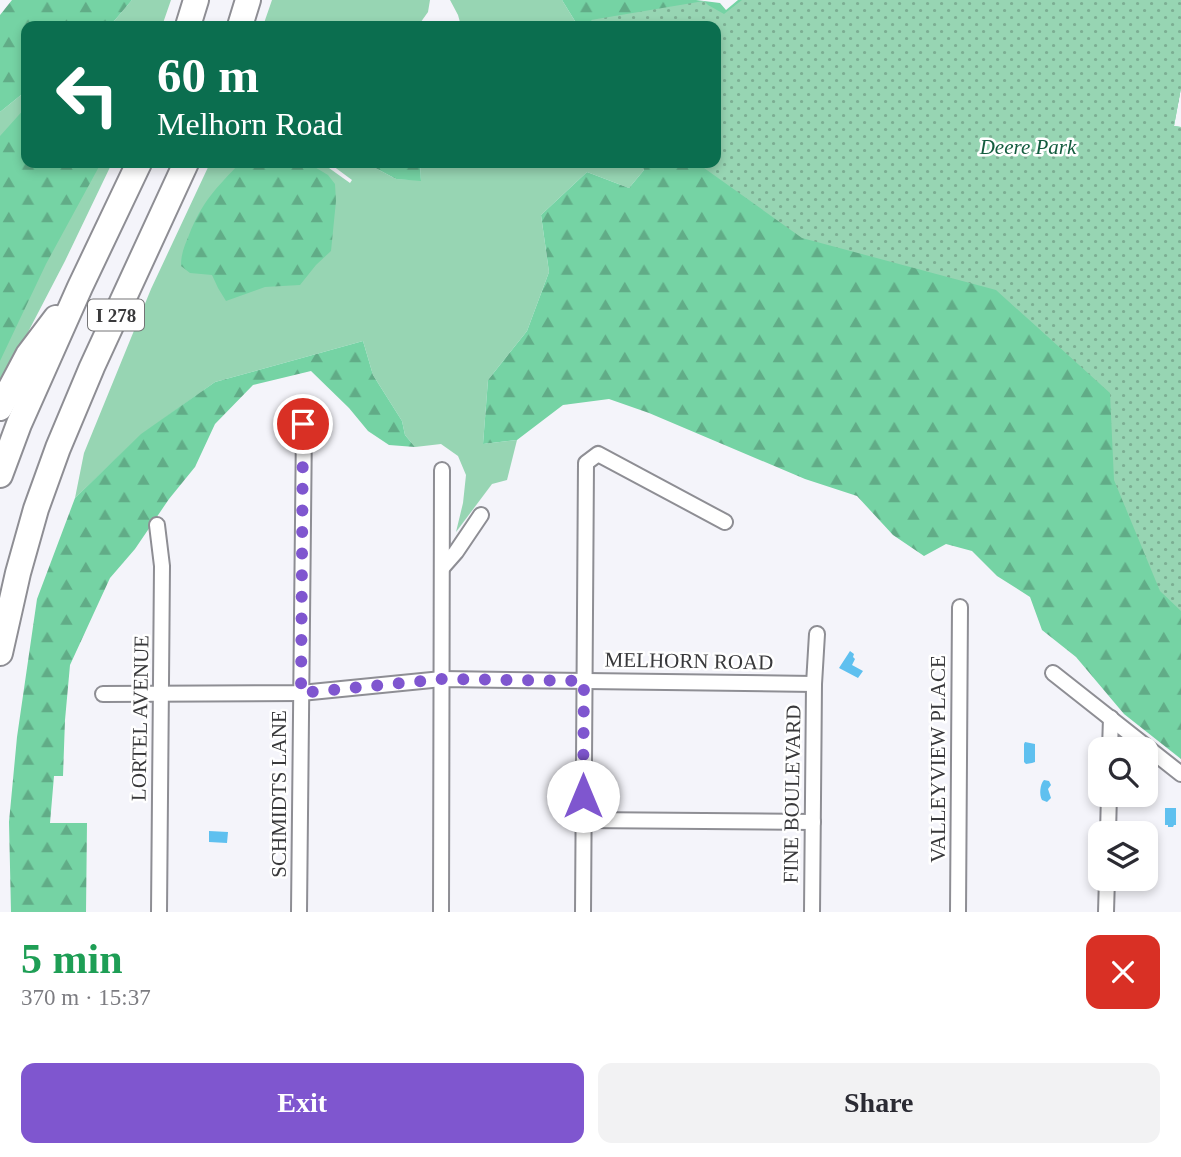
<!DOCTYPE html>
<meta charset="utf-8">
<style>
:root{--surface:#fff;--page:#f2f2f3;--text:#2b2b33;--muted:#7c7c81;--accent:#7f56cf}
body{margin:0;font-family:Georgia,serif;background:var(--page);color:var(--text);height:100vh;display:flex;flex-direction:column;font-size:26px;white-space:nowrap}
*{box-sizing:border-box;margin:0}
p{font-size:23px;color:var(--muted)}
.icon{flex:none;width:38px;height:38px;fill:none;stroke:currentColor;stroke-width:2;stroke-linecap:round;stroke-linejoin:round}
.map{position:relative;height:912px;overflow:hidden}
.sheet{display:flex;flex-direction:column;background:var(--surface);flex:1}
.sheet>*{flex:none}
.hud{position:absolute;left:21px;top:21px;width:700px;height:147px;border-radius:14px;box-shadow:0 4px 10px #0003;background:#0b6e4f;color:#fff;overflow:hidden}
.fabs{position:absolute;left:1088px;top:737px;display:grid;gap:14px}
.fabs a{display:grid;place-items:center;width:70px;height:70px;border-radius:14px;background:var(--surface);box-shadow:0 4px 10px #0003;font-size:35px}
.pin{position:absolute;display:grid;place-items:center;width:60px;height:60px;color:#fff;margin:-30px;border:4px solid #fff;border-radius:50%;box-shadow:0 2px 7px #0007}
.me{position:absolute;width:77px;margin:-38px;rotate:0deg;stroke-linejoin:round;filter:drop-shadow(0 0 5px #0008)}
.turn{display:flex;align-items:center;gap:24px;height:147px;padding:0 21px;font-size:32px}
.turn .icon{width:91px;height:91px;stroke-width:2.5}
.turn b{display:block;font-size:49px;line-height:60px}
.round{display:grid;place-items:center;flex:none;width:74px;height:74px;border-radius:14px;background:var(--page)}
.summary{display:flex;align-items:center;justify-content:space-between;height:119px;padding:0 21px}
h1{font-size:42px;font-weight:600;line-height:52px;color:#1e9e55}
.primary-button{display:flex;gap:14px;margin-top:auto;padding:14px 21px}
.primary-button a{flex:1;height:80px;border-radius:14px;background:var(--accent);color:#fff;font-size:28px;font-weight:600;line-height:80px;text-align:center}
.primary-button a+a{background:var(--page);color:var(--text)}
.map>svg:first-child{display:block}
.green{fill:#97d5b3}
.forest{fill:url(#forest-firs)}
.park{fill:url(#park-dots)}
.water{fill:#5fc0ef}
.lines{fill:none;stroke-linecap:round;stroke-linejoin:round}
.minor-casing{stroke:#8e8e94;stroke-width:18}
.motorway-casing{stroke:#8e8e94;stroke-width:28}
.minor{stroke:#fff;stroke-width:14}
.motorway{stroke:#fff;stroke-width:24}
.route{stroke:#7f56cf;stroke-width:12;stroke-dasharray:0 21.6}
.labels{text-anchor:middle;stroke-width:5;stroke-linejoin:round;paint-order:stroke}
.shield{fill:#fff;stroke:#747476;stroke-width:2}
.shield-label{font-size:19px;font-weight:bold;fill:#39393b}
.park-label{font-size:21px;font-style:italic;fill:#135c3e;stroke:#fff}
.street-label{font-size:21px;fill:#39393b;stroke:#fff}
</style>
<div class="map">
<svg width="1181" height="912" viewBox="0 0 1181 912">
<defs>
<pattern id="forest-firs" width="22" height="20" patternUnits="userSpaceOnUse" patternTransform="scale(1.75)"><rect width="22" height="20" fill="#75d3a4"/><path d="M5 1l3.5 6h-7zM16 11l3.5 6h-7z" fill="#61ac87"/></pattern>
<pattern id="park-dots" width="8" height="8" patternUnits="userSpaceOnUse" patternTransform="scale(1.75)"><rect width="8" height="8" fill="#97d5b3"/><path d="M2 2h.1M6 6h.1" fill="none" stroke="#7cae93" stroke-width="1.8" stroke-linecap="round"/></pattern>
</defs>
<rect width="100%" height="100%" fill="#f4f4fa"/>
<g class="green">
<polygon points="132,0 171,0 162,26 107,26 115,20"/>
<polygon points="272,0 430,0 428,12 418,26 263,26"/>
<polygon points="450,0 562,0 578,26 461,26 458,15"/>
<polygon points="26,91 26,163 112,163 65,261 0,386 0,112"/>
<polygon points="210,163 322,163 350,183 352,180 329,163 366,163 396,179 421,180 420,163 641,163 644,170 629,188 587,172 541,215 549,272 527,331 488,380 483,444 517,440 507,480 492,484 456,532 463,503 466,475 458,456 441,444 415,447 405,435 402,421 373,375 363,341 215,382 141,435 75,498 84,453 151,289"/>
</g>
<g class="forest">
<polygon points="12,0 132,0 115,20 107,26 26,26 26,91 0,112 0,15"/>
<polygon points="562,0 696,0 720,3 726,10 738,0 1181,0 1181,88 1174,126 1181,127 1181,759 1124,714 1076,657 1042,630 1030,597 997,576 972,551 946,544 924,556 893,535 857,496 805,479 649,413 609,399 563,405 517,440 483,444 488,380 527,331 549,272 541,215 587,172 629,188 644,170 641,163 716,163 716,26 578,26"/>
<polygon points="26,107 26,163 101,163 46,264 0,361 0,136"/>
<path d="M 240,163 L 308,163 L 328,175 L 335,184 L 336,201 L 331,251 L 316,265 L 300,285 L 265,287 L 226,301 L 218,288 L 212,275 L 190,273 L 181,266 C 181,254 184,247 189,235 C 202,202 216,188 240,163 Z"/>
<polygon points="366,163 420,163 421,181 396,179"/>
<polygon points="363,341 373,375 402,421 405,435 415,447 389,445 368,431 349,408 311,371 253,385 215,424 195,467 169,499 135,549 110,578 70,665 65,720 63,776 54,776 50,823 87,823 86,912 11,912 9,822 17,737 37,599 75,498 141,434 215,382"/>
</g>
<polygon class="park" points="742,0 1181,0 1181,88 1174,126 1181,127 1181,611 1160,591 1114,480 1110,393 996,290 802,238 697,163 716,163 716,26 595,26 591,20 704,1 708,5 724,14"/>
<g class="water">
<polygon points="850,651 854,654 853,657 855,659 852,665 863,671 858,678 839,668"/>
<polygon points="1025,742 1035,744 1035,762 1032,763 1026,764 1024,762 1024,744"/>
<path d="M 1044,780 L 1049,781 L 1051,785 L 1048,789 L 1051,798 L 1047,802 L 1042,800 C 1039,795 1040,784 1044,780 Z"/>
<polygon points="1165,808 1176,808 1176,825 1174,825 1173,827 1168,827 1168,825 1165,825"/>
<polygon points="209,831 228,832 227,843 209,842"/>
</g>
<g class="lines">
<defs>
<g id="minor">
<polyline points="157,525 162,566 159,912"/>
<polyline points="442,568 456,552 481,515"/>
<polyline points="1053,673 1181,774"/>
<polyline points="103,694 301,693 442,679 814,684"/>
<polyline points="1110,749 1111,718"/>
<polyline points="583,820 813,822"/>
<polyline points="1108,833 1109,794"/>
<polyline points="299,912 304,424"/>
<polyline points="441,912 442,470"/>
<polyline points="583,912 586,463 598,454 725,522"/>
<polyline points="812,912 814,684 817,634"/>
<polyline points="958,912 960,607"/>
<polyline points="1106,912 1107,878"/>
</g>
<g id="motorway">
<polyline points="188,26 196,0"/>
<polyline points="240,26 248,0"/>
<polyline points="0,408 28,355 56,318"/>
<polyline points="0,475 19,424 80,287 139,163"/>
<polyline points="0,653 18,573 36,509 58,448 92,367 186,163"/>
</g>
</defs>
<use href="#minor" class="minor-casing"/>
<use href="#motorway" class="motorway-casing"/>
<use href="#minor" class="minor"/>
<use href="#motorway" class="motorway"/>
</g>
<g class="lines">
<polyline class="route" points="303,424 301,693 442,679 584,681 583,796"/>
</g>
<g class="labels">
<rect class="shield" x="88" y="299.5" width="56" height="31" rx="5"/>
<g class="shield-label">
<text x="116" y="322">I 278</text>
</g>
<g class="park-label">
<text x="1028" y="154">Deere Park</text>
</g>
<g class="street-label">
<text transform="translate(689 661) rotate(1)" y="7">MELHORN ROAD</text>
<text transform="translate(140 718) rotate(-89)" y="7">LORTEL AVENUE</text>
<text transform="translate(938 759) rotate(-90)" y="7">VALLEYVIEW PLACE</text>
<text transform="translate(279 794) rotate(-90)" y="7">SCHMIDTS LANE</text>
<text transform="translate(792 794) rotate(-89)" y="7">FINE BOULEVARD</text>
</g>
</g>
</svg>
<div class="fabs">
<a><svg class="icon" aria-label="search" viewBox="0 0 24 24"><circle cx="10" cy="10" r="6"/><path d="M15 15l6 6"/></svg></a>
<a><svg class="icon" aria-label="layers" viewBox="0 0 24 24"><path d="M12 4l9 5-9 5-9-5zM3 14l9 5 9-5"/></svg></a>
</div>
<div class="pin" style="left:303px;top:424px;background:#d93025"><svg class="icon" aria-label="arrive" viewBox="0 0 24 24"><path d="M6 21V4h12l-3 4 3 4H6"/></svg></div>
<svg class="me" style="left:583px;top:796px" viewBox="-20 -20 40 40"><circle r="19" fill="#fff"/><path d="M0-13L10 11 0 6-10 11z" fill="#7f56cf"/></svg>
<div class="hud">
<div class="turn"><svg class="icon" aria-label="left" viewBox="0 0 24 24"><path d="M17 20v-9H6M10 6l-5 5 5 5"/></svg><div><b>60 m</b>Melhorn Road</div></div>
</div>
</div>
<section class="sheet">
<div class="summary"><div><h1>5 min</h1><p>370 m · 15:37</p></div><a class="round" style="background:#d93025;color:#fff"><svg class="icon" aria-label="close" viewBox="0 0 24 24"><path d="M6 6l12 12M18 6L6 18"/></svg></a></div>
<div class="primary-button"><a>Exit</a><a>Share</a></div>
</section>
